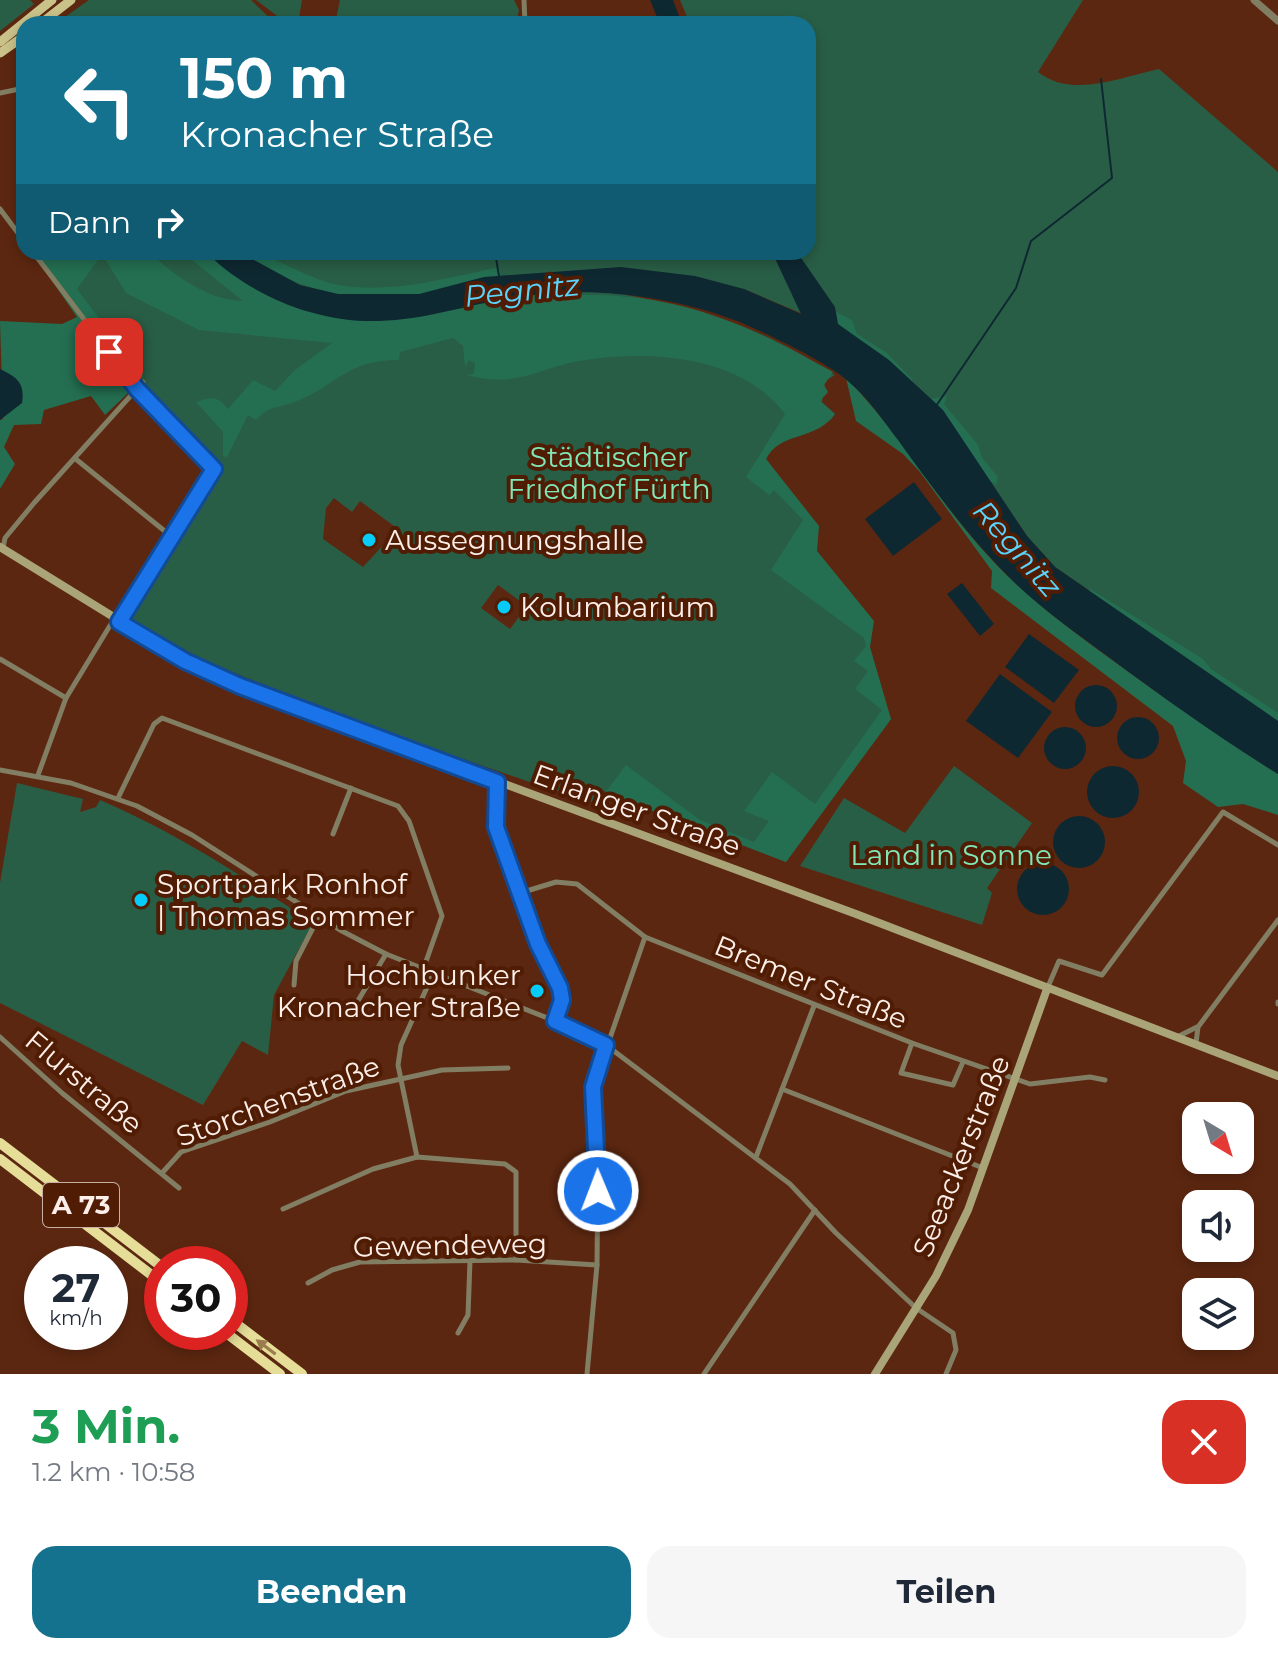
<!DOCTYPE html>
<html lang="de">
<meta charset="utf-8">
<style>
:root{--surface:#fff;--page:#f6f6f7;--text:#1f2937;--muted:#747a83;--accent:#14728e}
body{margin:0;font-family:Montserrat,sans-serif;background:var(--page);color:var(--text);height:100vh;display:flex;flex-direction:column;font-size:30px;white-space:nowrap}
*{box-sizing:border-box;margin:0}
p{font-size:26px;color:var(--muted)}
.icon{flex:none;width:44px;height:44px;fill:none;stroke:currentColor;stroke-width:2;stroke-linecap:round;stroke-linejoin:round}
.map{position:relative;height:1374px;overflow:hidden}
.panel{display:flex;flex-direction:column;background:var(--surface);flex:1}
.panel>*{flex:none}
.hud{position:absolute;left:16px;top:16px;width:800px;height:244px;border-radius:24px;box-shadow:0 4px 12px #0003;background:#14728e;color:#fff;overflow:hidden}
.needle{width:52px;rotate:142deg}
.buttons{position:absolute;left:1182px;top:1102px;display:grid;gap:16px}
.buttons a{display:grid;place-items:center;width:72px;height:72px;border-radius:16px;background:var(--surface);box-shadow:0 4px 12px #0003;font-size:40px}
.speed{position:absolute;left:24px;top:1246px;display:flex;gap:16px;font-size:40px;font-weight:700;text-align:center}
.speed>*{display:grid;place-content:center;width:104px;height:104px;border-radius:50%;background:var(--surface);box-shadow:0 4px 12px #0003;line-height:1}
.speed small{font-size:20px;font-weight:400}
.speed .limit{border:12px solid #d22;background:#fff;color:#111}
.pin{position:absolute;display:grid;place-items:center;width:68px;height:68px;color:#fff;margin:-34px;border-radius:16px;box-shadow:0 4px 12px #0006}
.me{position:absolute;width:88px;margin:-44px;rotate:359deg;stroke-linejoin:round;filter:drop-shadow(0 0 6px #0008)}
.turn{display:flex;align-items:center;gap:28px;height:168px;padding:0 32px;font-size:36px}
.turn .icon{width:104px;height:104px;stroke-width:2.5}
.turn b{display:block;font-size:56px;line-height:68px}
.then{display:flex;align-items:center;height:76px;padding:0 32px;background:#0003;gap:16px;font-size:30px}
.round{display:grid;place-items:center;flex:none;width:84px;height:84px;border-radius:24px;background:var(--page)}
.head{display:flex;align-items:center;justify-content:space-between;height:136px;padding:0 32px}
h1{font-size:48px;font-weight:700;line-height:60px;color:#1e9e55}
.button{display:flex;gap:16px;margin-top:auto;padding:16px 32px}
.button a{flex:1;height:92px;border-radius:24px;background:var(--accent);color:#fff;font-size:32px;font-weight:700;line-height:92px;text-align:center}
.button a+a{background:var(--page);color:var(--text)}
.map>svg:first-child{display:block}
.green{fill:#295e46;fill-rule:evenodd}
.forest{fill:#246f51}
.water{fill:#0e2831}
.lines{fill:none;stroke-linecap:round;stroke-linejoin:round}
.stream{stroke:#0e2831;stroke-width:2}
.minor{stroke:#817e63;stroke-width:5}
.tertiary{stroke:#817e63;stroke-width:7}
.secondary{stroke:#aaa579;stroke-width:8}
.primary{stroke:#c9c289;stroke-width:9}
.motorway{stroke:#e5dd98;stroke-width:10}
.oneway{fill:#9a7c4e}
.route-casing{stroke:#114b97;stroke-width:20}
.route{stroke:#1a73e8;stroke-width:14}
.poi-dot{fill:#07cbf9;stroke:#501c04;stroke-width:3}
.labels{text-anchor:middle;stroke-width:8;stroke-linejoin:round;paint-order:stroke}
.shield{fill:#501c04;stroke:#c8afa4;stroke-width:2}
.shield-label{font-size:26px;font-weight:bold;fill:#fceee9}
.park-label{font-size:28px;fill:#80e8b8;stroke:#501c04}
.poi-label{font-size:28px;fill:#fceee9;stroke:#501c04;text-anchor:start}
.street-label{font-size:28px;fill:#fceee9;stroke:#501c04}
.water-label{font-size:30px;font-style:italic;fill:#5bd3fa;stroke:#501c04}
</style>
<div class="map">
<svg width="1278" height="1374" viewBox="0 0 1278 1374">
<rect width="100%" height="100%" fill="#5c2710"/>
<g class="green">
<polygon points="0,0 30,0 34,4 0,31"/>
<polygon points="89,0 251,0 276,24 55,24"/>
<polygon points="256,0 302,0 298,24 288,24"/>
<polygon points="340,0 514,0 519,10 516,24 335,24"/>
<path d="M 680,0 L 1083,0 L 1038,72 C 1072,99 1121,77 1159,69 L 1278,172 L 1278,721 L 1055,567 L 1027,536 L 953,429 L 838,324 L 797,252 L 808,252 L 808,24 L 690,24 Z"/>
<path d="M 92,252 L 772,252 L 803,314 L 744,289 L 626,295 C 709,310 764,329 835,375 L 825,381 L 822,402 L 835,414 C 816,441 780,431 766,459 L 808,521 L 774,569 L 867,636 L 868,671 L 891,719 L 786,862 L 601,790 L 592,802 L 585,801 L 431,748 L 247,678 L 202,659 L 132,621 L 130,614 L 223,465 L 140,381 L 73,293 ZM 334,498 L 352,512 L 360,501 L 394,526 L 388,540 L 363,567 L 323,539 L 326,508 ZM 498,585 L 527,606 L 510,629 L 481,608 Z"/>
<polygon points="954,766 1032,823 987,888 992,893 982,925 800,866 844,798 905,833"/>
<path d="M 17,783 L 83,799 L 80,812 L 96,807 L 100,800 C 177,833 244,877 313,923 L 274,995 L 268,1055 L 242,1041 L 203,1105 L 0,1003 L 0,883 Z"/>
</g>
<g class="forest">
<path d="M 32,252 L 149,252 C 174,275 207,300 243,301 L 182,252 L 206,252 L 246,283 L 287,305 L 335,318 L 380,321 L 507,299 L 509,306 L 517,303 L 518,298 C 651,286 717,307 833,372 L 824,385 L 828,392 L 820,401 L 835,414 C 816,441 780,431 766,459 L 819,526 L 817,551 L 874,621 L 870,647 L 891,719 L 786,862 L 605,793 L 626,765 L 700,820 L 754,842 L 769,821 L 744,811 L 772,772 L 815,804 L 882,710 L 855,689 L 868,671 L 854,661 L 866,646 L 864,638 L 771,570 L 803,520 L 774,490 L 769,495 L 746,477 L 785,414 C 742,356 651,350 586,360 C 537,367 520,389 467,375 L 474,374 L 475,363 L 469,360 L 465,367 L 463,346 L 453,338 L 400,352 L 399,360 C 344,360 338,386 294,402 C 278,408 268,406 256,420 L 248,415 L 227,457 L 223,456 L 223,432 L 196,402 C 212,396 218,396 228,409 L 253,380 L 275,391 L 295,370 L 332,343 L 199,330 L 126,293 L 102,254 L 77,289 L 144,378 L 105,415 L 91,396 L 44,410 L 41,424 L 14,425 L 4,447 L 15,464 L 0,489 L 0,420 L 3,419 L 0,321 L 62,324 L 77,317 Z"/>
<path d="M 239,252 C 273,252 304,279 339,285 C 393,294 447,278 499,267 L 501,276 C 474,279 449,288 422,294 C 359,307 291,288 239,252 Z"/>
<polygon points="836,312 852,320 857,334 887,353 912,379 912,384 838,324"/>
<path d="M 846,378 C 901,433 938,503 991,559 C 1027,598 1070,629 1112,660 C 1167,700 1221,738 1278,774 L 1278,815 L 1243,804 L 1218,807 L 1183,783 L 1186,761 L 1173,726 L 991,588 L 992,571 L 920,472 L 903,454 L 856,421 Z"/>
<path d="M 947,396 L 944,404 L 978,445 L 982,458 L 998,477 L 996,485 C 967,465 957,421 930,399 Z"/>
<polygon points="1090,589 1203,659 1211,669 1278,713 1278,721 1088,592"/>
</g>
<g class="water">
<polygon points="650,0 673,0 682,24 660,24"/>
<path d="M 206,252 L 239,252 L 300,285 L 338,294 L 419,294 L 484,277 L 621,267 L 695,276 L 744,289 L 801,314 L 772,252 L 797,252 L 835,307 L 838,324 L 889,360 L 943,410 L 1027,536 L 1055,567 L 1278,721 L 1278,774 C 1220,738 1165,699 1110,658 C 1078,634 1044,611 1015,583 C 972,541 933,489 898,440 C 882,419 869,399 849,382 C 829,363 764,332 737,321 C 672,296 593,286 524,296 C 476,302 428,320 379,321 C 317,323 250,296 206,252 Z"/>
<path d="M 0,369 C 17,377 25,383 22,403 L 0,420 Z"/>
<polygon points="914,482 942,519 893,556 865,519"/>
<polygon points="962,583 994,624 980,636 947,594"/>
<polygon points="1029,634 1079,670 1054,703 1005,667"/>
<polygon points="1000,674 1052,712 1018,758 966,721"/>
<circle cx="1096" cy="706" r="21"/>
<circle cx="1138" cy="738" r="21"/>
<circle cx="1065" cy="748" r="21"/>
<circle cx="1113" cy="792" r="26"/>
<circle cx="1079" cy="842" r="26"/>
<circle cx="1043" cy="889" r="26"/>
</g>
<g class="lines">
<g class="stream">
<polyline points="495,252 499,276"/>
<polyline points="936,406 1016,288 1031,241 1112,178 1101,79"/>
</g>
<g class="minor">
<polyline points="524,0 525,24"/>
<polyline points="0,93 24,88"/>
<polyline points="0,209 24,241"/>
<polyline points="33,252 137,389 214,469 120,621"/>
<polyline points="77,460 172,537"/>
<polyline points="3,548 5,538 34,503 143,382"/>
<polyline points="0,659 66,698"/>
<polyline points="0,770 71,783 137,806 192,835 340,930 386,954 555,1021 606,1045 790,1184 836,1233 916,1308 953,1333 956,1350 946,1374"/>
<polyline points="38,775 66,698 114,619"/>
<polyline points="497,782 496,827 538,944 560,988 562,1000 555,1021"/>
<polyline points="118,798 154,724 162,718 398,806 409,821 442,916 423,970"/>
<polyline points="333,834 351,788"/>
<polyline points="520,893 556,882 577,884 645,937 912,1043 1030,1084 1090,1077 1105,1080"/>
<polyline points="294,985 296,961 319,916"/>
<polyline points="1047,989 1059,961 1102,975 1223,812 1278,845"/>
<polyline points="1278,1002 1278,1004"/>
<polyline points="350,1014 386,954"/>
<polyline points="0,1037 62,1093 179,1188"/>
<polyline points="1177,1037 1197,1027"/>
<polyline points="912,1043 901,1073 953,1085 963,1062"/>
<polyline points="1196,1043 1198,1027 1278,920"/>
<polyline points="782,1089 983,1168"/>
<polyline points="417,1157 398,1065 401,1045 433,974"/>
<polyline points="756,1157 814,1006"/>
<polyline points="162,1173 181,1152 270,1122 346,1091 442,1070 508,1068"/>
<polyline points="283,1209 373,1169 417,1157 505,1164 516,1172 516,1260"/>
<polyline points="308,1283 332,1270 360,1262 516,1260 597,1265"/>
<polyline points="458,1333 468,1315 470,1261"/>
<polyline points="587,1374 597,1265 598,1165 593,1087 645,937"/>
<polyline points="704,1374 815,1210"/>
</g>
<polyline class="tertiary" points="1254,0 1278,21"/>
<g class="secondary">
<polyline points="0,547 185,661 240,686 856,914 1278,1076"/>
<polyline points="875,1374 936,1276 968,1210 1047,989"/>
</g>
<g class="primary">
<polyline points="40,24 71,0"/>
<polyline points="0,42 52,0"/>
<polyline points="0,53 24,36"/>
</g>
<g class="motorway">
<polyline points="0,1143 162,1267"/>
<polyline points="0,1159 162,1283"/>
<polyline points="230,1319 302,1374"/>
<polyline points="225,1332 280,1374"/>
</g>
</g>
<defs><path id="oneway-solid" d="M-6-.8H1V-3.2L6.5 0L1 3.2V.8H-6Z" transform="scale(2)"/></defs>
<use class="oneway" href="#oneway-solid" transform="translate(266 1347) rotate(-143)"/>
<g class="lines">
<defs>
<polyline id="route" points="109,352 137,389 214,469 119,622 185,661 240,686 497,782 496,827 538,944 560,988 562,1000 555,1021 606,1045 593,1087 598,1191"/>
</defs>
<use href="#route" class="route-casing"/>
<use href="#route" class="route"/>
</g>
<g class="poi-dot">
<circle cx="369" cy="540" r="8"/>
<circle cx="504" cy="607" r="8"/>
<circle cx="141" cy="900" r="8"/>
<circle cx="537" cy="991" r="8"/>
</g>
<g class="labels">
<rect class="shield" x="43" y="1183" width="76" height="44" rx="6"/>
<g class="shield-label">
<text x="81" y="1214">A 73</text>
</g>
<g class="park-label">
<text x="609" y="467">Städtischer<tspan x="609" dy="32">Friedhof Fürth</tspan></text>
<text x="951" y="865">Land in Sonne</text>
</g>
<g class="poi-label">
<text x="385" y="550">Aussegnungshalle</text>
<text x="520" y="617">Kolumbarium</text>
<text x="157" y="894">Sportpark Ronhof<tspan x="157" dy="32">| Thomas Sommer</tspan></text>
<text x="521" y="985" text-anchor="end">Hochbunker<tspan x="521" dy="32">Kronacher Straße</tspan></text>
</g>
<g class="street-label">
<text transform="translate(637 810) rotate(20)" y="10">Erlanger Straße</text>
<text transform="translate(811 982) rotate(22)" y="10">Bremer Straße</text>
<text transform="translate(84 1082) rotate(40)" y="10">Flurstraße</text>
<text transform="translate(278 1101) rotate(-20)" y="10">Storchenstraße</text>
<text transform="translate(961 1156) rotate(-68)" y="10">Seeackerstraße</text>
<text transform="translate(450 1245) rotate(-1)" y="10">Gewendeweg</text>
</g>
<g class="water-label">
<text transform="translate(522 291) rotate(-6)" y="10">Pegnitz</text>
<text transform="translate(1017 549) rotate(49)" y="10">Regnitz</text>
</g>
</g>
</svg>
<div class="buttons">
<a><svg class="needle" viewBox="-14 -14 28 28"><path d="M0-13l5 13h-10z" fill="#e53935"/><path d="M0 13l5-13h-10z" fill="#747a83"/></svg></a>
<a><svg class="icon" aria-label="sound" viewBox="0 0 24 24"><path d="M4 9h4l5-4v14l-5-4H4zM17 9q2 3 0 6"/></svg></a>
<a><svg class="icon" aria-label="layers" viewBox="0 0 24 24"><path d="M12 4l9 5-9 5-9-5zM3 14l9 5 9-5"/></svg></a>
</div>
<div class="speed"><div>27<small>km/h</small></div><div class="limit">30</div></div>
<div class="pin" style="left:109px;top:352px;background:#d93025"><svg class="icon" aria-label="arrive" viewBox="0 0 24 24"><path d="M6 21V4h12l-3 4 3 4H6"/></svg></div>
<svg class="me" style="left:598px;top:1191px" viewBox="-20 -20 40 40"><circle r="17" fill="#1a73e8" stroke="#fff" stroke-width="3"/><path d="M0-11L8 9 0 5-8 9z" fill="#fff"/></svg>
<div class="hud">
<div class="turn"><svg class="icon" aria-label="left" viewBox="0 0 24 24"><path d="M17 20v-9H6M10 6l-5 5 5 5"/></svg><div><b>150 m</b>Kronacher Straße</div></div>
<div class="then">Dann<svg class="icon" aria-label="right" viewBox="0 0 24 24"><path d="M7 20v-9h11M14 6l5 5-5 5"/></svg></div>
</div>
</div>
<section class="panel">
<div class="head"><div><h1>3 Min.</h1><p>1.2 km · 10:58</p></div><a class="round" style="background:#d93025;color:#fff"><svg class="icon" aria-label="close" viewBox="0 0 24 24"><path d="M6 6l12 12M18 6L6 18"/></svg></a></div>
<div class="button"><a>Beenden</a><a>Teilen</a></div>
</section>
